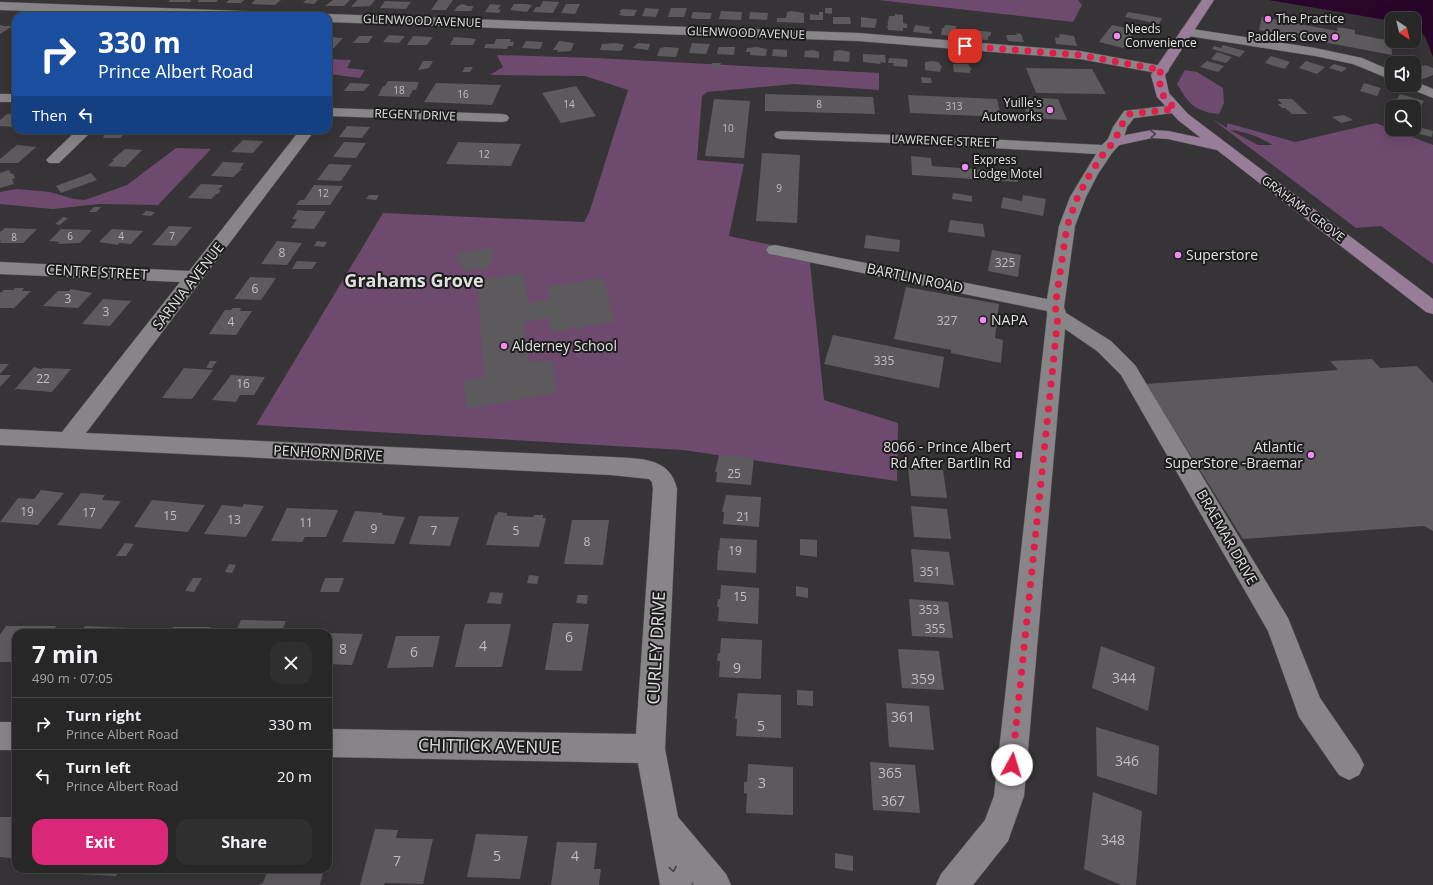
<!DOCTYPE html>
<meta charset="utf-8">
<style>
:root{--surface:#282728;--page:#302f30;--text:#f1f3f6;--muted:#a5a5a8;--line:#444445;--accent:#db2777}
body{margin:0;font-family:"Open Sans",sans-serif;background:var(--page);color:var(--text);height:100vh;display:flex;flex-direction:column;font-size:15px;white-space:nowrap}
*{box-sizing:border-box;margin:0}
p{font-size:13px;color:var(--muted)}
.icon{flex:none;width:22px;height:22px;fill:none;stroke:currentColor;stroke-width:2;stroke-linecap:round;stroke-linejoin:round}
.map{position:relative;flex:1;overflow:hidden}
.details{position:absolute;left:12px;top:629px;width:320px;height:244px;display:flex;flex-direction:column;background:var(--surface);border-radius:12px;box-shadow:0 4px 16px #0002,0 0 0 1px var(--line)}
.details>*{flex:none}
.hud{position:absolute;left:12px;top:12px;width:320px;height:122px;border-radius:12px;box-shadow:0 4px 16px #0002,0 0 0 1px var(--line);background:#1a4fa0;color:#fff;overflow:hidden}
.needle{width:26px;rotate:145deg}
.controls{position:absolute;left:1385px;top:12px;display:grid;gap:8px}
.controls a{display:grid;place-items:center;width:36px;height:36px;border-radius:8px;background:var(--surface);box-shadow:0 4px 16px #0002,0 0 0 1px var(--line);font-size:20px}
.pin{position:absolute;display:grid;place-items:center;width:34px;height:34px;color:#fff;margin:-17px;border-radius:8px;box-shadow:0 2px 6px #0006}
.me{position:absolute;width:44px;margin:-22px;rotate:6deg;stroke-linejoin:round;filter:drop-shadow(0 0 3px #0008)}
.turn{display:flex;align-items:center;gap:14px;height:84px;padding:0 20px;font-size:18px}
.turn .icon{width:52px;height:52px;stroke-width:2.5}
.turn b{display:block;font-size:28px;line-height:34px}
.then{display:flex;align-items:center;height:38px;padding:0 20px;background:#0003;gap:8px;font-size:15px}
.round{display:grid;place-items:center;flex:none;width:42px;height:42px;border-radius:12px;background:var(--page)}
.head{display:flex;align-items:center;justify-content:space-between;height:68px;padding:0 20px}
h1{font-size:24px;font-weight:700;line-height:30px}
.button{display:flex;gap:8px;margin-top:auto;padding:8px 20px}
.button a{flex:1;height:46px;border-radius:12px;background:var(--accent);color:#fff;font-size:16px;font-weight:700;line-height:46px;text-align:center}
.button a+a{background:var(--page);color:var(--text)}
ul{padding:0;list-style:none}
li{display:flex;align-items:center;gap:12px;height:52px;padding:0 20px;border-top:1px solid var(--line)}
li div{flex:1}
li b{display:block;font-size:15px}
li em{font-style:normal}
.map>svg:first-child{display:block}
.green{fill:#6f4a6f;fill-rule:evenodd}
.water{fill:#2a052b}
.building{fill:#5d5a5d}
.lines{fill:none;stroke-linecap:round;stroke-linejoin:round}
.street-casing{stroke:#555355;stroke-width:1}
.secondary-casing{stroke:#555355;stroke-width:1}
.street{fill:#888588;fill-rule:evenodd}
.secondary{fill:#987d98;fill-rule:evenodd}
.oneway{stroke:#483e48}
.oneway2{stroke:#424142}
.route{stroke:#e11d48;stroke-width:7;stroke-dasharray:0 12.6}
.poi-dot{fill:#f28af3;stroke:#1d1c1d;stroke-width:1.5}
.labels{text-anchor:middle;stroke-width:4;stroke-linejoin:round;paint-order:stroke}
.far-number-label{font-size:10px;fill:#c0bec0}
.far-poi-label{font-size:12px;fill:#e1e0e1;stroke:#1d1c1d;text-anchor:start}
.far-street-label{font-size:12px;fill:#e1e0e1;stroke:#1d1c1d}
.number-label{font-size:12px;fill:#c0bec0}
.poi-label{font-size:14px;fill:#e1e0e1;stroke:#1d1c1d;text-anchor:start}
.street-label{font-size:14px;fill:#e1e0e1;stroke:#1d1c1d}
.near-number-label{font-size:14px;fill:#c0bec0}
.near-street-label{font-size:17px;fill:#e1e0e1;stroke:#1d1c1d}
.district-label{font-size:18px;font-weight:bold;fill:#e1e0e1;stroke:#1d1c1d}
</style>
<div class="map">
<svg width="1433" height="885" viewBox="0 0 1433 885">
<rect width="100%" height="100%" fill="#363436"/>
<g class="green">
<polygon points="878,0 1078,0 1082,5 1073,22"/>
<polygon points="497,55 596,58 879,73 879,90 794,84 707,92 702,96 697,160 744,164 729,236 809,253 824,400 898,423 897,481 683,450 256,425 383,213 584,222 589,213 628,90 585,76 490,75 503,67"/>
<polygon points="328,59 351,60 347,68 365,70 360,78 328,74"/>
<path d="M 1185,70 L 1197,72 L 1223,88 L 1224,103 L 1219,114 C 1194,111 1190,105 1177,84 Z"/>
<path d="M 1212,119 L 1227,128 L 1227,123 L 1295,142 L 1376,123 L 1433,145 L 1433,264 L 1381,226 L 1356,228 ZM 1230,130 C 1243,131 1261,137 1272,145 L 1258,145 Z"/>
<polygon points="176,148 211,149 158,205 99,204 53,209 0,204 0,192 17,189 50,192 74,199 85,200 127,185"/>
</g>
<polygon class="water" points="1269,0 1433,0 1433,57 1425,36 1414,29 1414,19 1392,19 1392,21"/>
<g class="building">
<polygon points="170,0 191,0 190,2 168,2"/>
<polygon points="199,0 218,0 216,2 197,2"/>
<polygon points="229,0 244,0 241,3 226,3"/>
<polygon points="255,0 281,0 275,5 251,4"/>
<polygon points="306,0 318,0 314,4 303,3"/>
<polygon points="333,0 350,0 344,6 325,6"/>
<polygon points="357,0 375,0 370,6 351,7"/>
<polygon points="438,0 453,0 446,10 431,10"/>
<polygon points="385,1 411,2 406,9 380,8"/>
<polygon points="543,1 559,2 553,13 533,12 536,7 540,7"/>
<polygon points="462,4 467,5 466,6 474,6 471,11 454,11 458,6"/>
<polygon points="490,4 501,5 498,9 501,10 499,13 485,12"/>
<polygon points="514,4 525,4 532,5 527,12 510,10"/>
<polygon points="566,4 580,4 575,14 561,13"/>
<polygon points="645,8 659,9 656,17 642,16"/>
<polygon points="671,8 687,8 684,17 668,17"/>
<polygon points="825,8 832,8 832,14 825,13"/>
<polygon points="622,9 637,10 634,16 624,16 619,15 621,12 619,12"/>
<polygon points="721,11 742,12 741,20 719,19"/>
<polygon points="791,11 804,13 804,23 777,22 777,18 786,18 787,12"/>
<polygon points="693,12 712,13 710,19 697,19 691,18"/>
<polygon points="750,12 768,13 767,20 749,19"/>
<polygon points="819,12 823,12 823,20 810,20 810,14 819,15"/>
<polygon points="1128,12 1162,18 1159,24 1125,17"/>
<polygon points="895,14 903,15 903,23 907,24 907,28 903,28 903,31 888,30 888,28 886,27 888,26 888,23 886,23 888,22 889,16 895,16"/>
<polygon points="833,17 850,17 851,24 833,24"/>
<polygon points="861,17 877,19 875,28 861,27"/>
<polygon points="1262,17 1337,31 1338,27 1355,30 1355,34 1391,41 1392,55 1259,30"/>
<polygon points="0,25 3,25 1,26 13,26 0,34"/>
<polygon points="915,25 930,27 929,30 932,31 932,34 913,32"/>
<polygon points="945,25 956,26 956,29 961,29 960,33 964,33 964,37 941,35 942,28 944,28"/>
<polygon points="1112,25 1136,30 1123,48 1099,42"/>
<polygon points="971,30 991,32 991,35 988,37 988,40 971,39"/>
<polygon points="1016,33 1021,34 1024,42 1008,41 1006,35 1017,35"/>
<polygon points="1060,34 1074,36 1077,46 1056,44 1055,37 1059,38"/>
<polygon points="389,35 405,36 399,43 383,42"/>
<polygon points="359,36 373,36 368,43 353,43"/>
<polygon points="413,36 433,37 427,45 407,45"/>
<polygon points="328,37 343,38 334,48 328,48"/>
<polygon points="454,37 467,38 476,39 473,45 450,45"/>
<polygon points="496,39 511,39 510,42 514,42 513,46 508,46 507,49 484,48 486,44 494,44"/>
<polygon points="526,41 543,42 540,49 522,48"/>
<polygon points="559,41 574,43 571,51 557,52 558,50 553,50"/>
<polygon points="617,43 624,45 621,51 600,50 602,44"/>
<polygon points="638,43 650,44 648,50 633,48"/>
<polygon points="692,43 708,44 710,44 706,54 689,53"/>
<polygon points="1223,45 1245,51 1240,57 1212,49 1214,46 1221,48"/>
<polygon points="666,47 679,48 676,57 657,56 660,48"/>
<polygon points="719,47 735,47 734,55 718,54 717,52"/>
<polygon points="757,47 767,49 766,56 750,55 750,52 746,52 747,48"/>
<polygon points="773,49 787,50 787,57 772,56"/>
<polygon points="813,50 819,52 819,58 804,57 805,51"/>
<polygon points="840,50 850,52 849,62 833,61 834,51"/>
<polygon points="1217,52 1232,57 1226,63 1211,59"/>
<polygon points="863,54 885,55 886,63 880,62 881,64 863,62"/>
<polygon points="1271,56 1290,62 1285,69 1265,63"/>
<polygon points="889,58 906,59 908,61 907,67 893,66 894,63 888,63"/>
<polygon points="423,61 433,61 429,68 418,70"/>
<polygon points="933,61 939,62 940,65 942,66 940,72 925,70 925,62"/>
<polygon points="1207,61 1224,66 1218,72 1200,67"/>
<polygon points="1306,61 1325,67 1317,74 1299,68"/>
<polygon points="712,63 721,63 719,69 711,69"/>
<polygon points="953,64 968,64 972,70 970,70 970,73 954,72"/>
<polygon points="1334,64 1347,68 1342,72 1329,68"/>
<polygon points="1425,65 1433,68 1433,75 1423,79 1414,75 1414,70"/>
<polygon points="465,67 473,67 470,72 462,72"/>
<polygon points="1026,68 1092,69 1106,94 1036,93"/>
<polygon points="921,77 931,78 932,83 922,83"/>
<polygon points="388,81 419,82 416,90 413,90 409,97 378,96 383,86 385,86"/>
<polygon points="350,83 370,84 364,91 344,91"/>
<polygon points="436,83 501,85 492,105 424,102"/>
<polygon points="1364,83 1381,88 1377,96 1360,91"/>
<polygon points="576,86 596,116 561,123 542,93"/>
<polygon points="765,94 873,97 875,114 765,111"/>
<polygon points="1400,94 1424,101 1418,111 1414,110 1414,107 1394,104"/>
<polygon points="908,95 997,99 1001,117 910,113"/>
<polygon points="1021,97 1058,99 1067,120 1028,118"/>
<polygon points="714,99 750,101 744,158 705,156"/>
<polygon points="1277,99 1292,99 1308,114 1292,114 1285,108 1282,108 1278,104 1282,104"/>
<polygon points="7,114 16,115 16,127 0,126 0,120"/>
<polygon points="1344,115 1353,120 1341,123 1332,117"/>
<polygon points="347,126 370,127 362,138 339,137"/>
<polygon points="1415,126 1433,131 1432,137 1412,132"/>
<polygon points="36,130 54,130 48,135 30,135"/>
<polygon points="112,130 129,130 120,138 103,138 105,134"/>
<polygon points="154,130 177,130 173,134 151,133"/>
<polygon points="194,130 217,130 213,134 191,133"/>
<polygon points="282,130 291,130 288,135 279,135"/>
<polygon points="243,140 263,141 253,153 231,152"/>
<polygon points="344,142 366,143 356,158 333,157"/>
<polygon points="458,142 521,144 511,166 446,164"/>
<polygon points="17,145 36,147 18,163 0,163 0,159"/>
<polygon points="125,149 142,150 125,167 108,166 114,160 112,160"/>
<polygon points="762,153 800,155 797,223 756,221"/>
<polygon points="911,156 931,158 932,166 1016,172 1018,182 912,175"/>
<polygon points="223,162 244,163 240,169 242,169 233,177 211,176"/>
<polygon points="329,164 352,165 341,181 317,180"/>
<polygon points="9,170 11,174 13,173 15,178 12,179 14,184 0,188 0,173"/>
<polygon points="91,173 97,180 61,193 56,186"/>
<polygon points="201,184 223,185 218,190 221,190 218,194 216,194 211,199 188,198"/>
<polygon points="314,185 343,186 330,205 296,205 300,200 304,200"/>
<polygon points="953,193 972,196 972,202 952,199"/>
<polygon points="369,195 379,195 376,200 366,199"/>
<polygon points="1023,195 1046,199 1043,216 1001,208 1003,197 1022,201"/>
<polygon points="94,207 101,207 96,212 89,212"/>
<polygon points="298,210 306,211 326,211 314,229 291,228 297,219 292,219"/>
<polygon points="146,211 155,212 151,216 142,215"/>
<polygon points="63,217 68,218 60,225 55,224"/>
<polygon points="950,220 983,224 985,237 948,232"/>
<polygon points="169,226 192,227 176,246 152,245"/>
<polygon points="5,228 37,229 23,243 0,243 1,241 0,241 0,232"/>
<polygon points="61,229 92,230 80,243 57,244 60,242 49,241"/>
<polygon points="112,229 143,231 131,244 119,243 118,245 99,242"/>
<polygon points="866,235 900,240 899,252 864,248"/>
<polygon points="277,241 302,243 287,265 261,264"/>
<polygon points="317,241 327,242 324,247 314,246"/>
<polygon points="493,248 493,258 488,268 465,271 457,259 458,252"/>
<polygon points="992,250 1021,255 1018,277 988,271"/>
<polygon points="297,261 317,262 312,269 292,269"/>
<polygon points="524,273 528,303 549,299 547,286 604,278 614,322 551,332 549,318 524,322 529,363 552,360 557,393 466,409 464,380 484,377 477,280"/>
<polygon points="250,277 276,278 261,300 234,299"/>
<polygon points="906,287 999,304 995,338 1003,340 1001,363 951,353 951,350 894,339"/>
<polygon points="15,288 24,288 22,291 31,291 14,308 0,308 0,293 4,290 13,290"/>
<polygon points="71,289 92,293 78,308 43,306 58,291 69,291"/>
<polygon points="103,299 131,301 110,326 82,324"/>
<polygon points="233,308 241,308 240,311 252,311 236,335 209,334 225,310 231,310"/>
<polygon points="833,335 944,357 939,388 824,364"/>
<polygon points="1372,359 1380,368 1417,366 1433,383 1433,531 1424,526 1243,539 1146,384 1338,370 1330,361"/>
<polygon points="210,361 217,361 212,368 206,368"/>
<polygon points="0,364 9,364 0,374"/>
<polygon points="34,367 41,369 43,368 71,369 52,392 17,389 14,390"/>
<polygon points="184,368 213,370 192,399 162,398"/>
<polygon points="0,375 11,375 0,387"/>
<polygon points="231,375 265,377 254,395 240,395 236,402 212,400"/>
<polygon points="719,455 754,458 751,485 716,482 717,472 715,472"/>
<polygon points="908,467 943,470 947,498 911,496"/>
<polygon points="41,490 64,493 38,525 0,522 18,498 34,499"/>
<polygon points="81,493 105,495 102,500 121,501 101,529 57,525"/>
<polygon points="726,495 761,497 759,527 723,524 724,513 722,511"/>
<polygon points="152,500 205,505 188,532 134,527"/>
<polygon points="244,504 264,506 246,537 204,534 222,505 242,507"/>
<polygon points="911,506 947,509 951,539 914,537"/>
<polygon points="287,508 338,510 326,537 305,537 302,542 271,541"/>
<polygon points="355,511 383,513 382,515 405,517 394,544 342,542"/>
<polygon points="498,512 507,513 507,516 533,517 534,515 543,515 543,518 546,518 539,547 486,545 495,515 497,515"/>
<polygon points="419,516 459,517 450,546 409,544"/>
<polygon points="572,520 609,520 603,565 564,564"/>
<polygon points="720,538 757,540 756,573 717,570 718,550 719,550"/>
<polygon points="800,539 817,540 817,557 800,555"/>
<polygon points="125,543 134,544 126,556 116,556"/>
<polygon points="911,549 949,552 954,585 914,582"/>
<polygon points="229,564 236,565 232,573 225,572"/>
<polygon points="529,575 539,576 537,584 527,583"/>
<polygon points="193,578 202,578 194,592 185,591"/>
<polygon points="325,578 344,578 339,592 320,592"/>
<polygon points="721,585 759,588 758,624 718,621 719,607 717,607 718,599 720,599"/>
<polygon points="796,586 808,588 808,598 796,596"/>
<polygon points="490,592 503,593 501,604 487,603"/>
<polygon points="578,595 588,595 587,604 576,603"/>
<polygon points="909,599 948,602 953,638 912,636"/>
<polygon points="241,620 286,621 281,633 235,633"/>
<polygon points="553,623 589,624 582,671 545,670"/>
<polygon points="465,624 511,624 502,667 455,667"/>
<polygon points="6,626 56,626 52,633 16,633 16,662 0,662 0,635"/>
<polygon points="85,626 127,628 124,633 81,633"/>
<polygon points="173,627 210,627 207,633 169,633"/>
<polygon points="328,633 363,634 352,665 328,664"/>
<polygon points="396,636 440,636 433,667 387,668"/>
<polygon points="721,638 762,640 761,679 719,677 720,661 717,661 718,653 720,653"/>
<polygon points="1101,646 1155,667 1148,711 1092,688"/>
<polygon points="898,649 939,651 944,690 902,688"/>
<polygon points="797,690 813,691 813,706 797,705"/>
<polygon points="738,693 781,695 781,738 736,736 737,719 735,719"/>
<polygon points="886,703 929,706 934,750 889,747"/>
<polygon points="1096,727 1159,746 1157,795 1097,776"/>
<polygon points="870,762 915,765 920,813 873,810"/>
<polygon points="748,764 793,767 793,815 746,813 747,794 744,793 744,782 747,782"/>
<polygon points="1093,792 1142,811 1136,885 1121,885 1084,869"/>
<polygon points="0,817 16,817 16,849 11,858 0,857"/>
<polygon points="375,829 398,830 396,838 433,839 423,884 385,883 384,885 360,885"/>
<polygon points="476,834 528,836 520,879 467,877"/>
<polygon points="328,842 333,842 328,856"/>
<polygon points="557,842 597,843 594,869 601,869 599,885 551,885"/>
<polygon points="835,853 853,856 853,871 835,868"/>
<polygon points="60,869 120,869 116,876 58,873"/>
<polygon points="268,869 324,869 320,885 258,885 263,883"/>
</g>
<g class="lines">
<defs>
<g id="street">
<polygon points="0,2 267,12 273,16 171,16 0,10"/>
<polygon points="328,14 858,33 1080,51 1162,66 1167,67 1169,70 1167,73 1162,74 1080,59 858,41 328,22 328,16 323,16"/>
<polygon points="1186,28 1315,48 1362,58 1392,71 1392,80 1353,64 1315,56 1182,35 1180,32 1182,29"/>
<polygon points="1414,81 1433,89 1433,98 1408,88 1406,85 1414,85"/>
<rect x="0" y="94" width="16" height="8"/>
<polygon points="1175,105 1180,106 1182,109 1180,112 1134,118 1127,127 1123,141 1112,153 1098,174 1086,197 1075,226 1064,307 1066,313 1111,341 1135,365 1288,618 1320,698 1359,755 1364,765 1359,775 1349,780 1339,775 1299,717 1268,631 1121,375 1097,351 1065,329 1024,796 1008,841 973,885 936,885 941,874 985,820 994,796 1047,316 1047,311 775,255 769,254 766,250 769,246 775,245 1047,299 1059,226 1070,197 1096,154 925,144 781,139 776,138 774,135 776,132 781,131 925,136 1102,145 1108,139 1113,127 1124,111"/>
<polygon points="328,108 502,114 507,115 509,118 507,121 502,122 328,116"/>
<polygon points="77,130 93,130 59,163 49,163 46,160 49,157"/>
<path d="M 300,130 L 315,130 L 86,433 L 611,457 C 638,459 670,456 677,489 L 665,749 L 678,817 L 726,874 L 731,885 L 694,885 L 691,881 L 692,885 L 660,885 L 638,763 L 328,757 L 328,729 L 636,734 L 653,489 L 652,482 L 649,479 L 611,475 L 0,445 L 0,429 L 62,432 L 180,282 L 0,274 L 0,262 L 189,271 Z"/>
<rect x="0" y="722" width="16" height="28"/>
</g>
<polygon id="secondary" points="1202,0 1214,0 1165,75 1169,93 1188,114 1433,299 1433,314 1426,312 1217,150 1168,139 1152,138 1115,146 1110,144 1107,141 1110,138 1152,130 1168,131 1201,138 1178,120 1157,97 1151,75"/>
</defs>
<use href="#street" class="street-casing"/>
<use href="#secondary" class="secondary-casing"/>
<use href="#street" class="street"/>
<use href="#secondary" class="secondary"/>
</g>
<defs><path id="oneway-chevron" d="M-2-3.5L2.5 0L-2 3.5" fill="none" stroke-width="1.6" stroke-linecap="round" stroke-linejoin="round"/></defs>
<use class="oneway" href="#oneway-chevron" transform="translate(1153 134) rotate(-1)"/>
<use class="oneway2" href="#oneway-chevron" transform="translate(673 869) rotate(80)"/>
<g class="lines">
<polyline class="route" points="965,46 1080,55 1162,70 1158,75 1162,94 1175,109 1129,114 1120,127 1115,141 1106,150 1090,174 1078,196 1067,226 1055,307 1058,316 1012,765"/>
</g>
<g class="poi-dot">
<circle cx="1268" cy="19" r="4"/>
<circle cx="1117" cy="36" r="4"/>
<circle cx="1335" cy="37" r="4"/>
<circle cx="1050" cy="110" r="4"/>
<circle cx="965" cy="167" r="4"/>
<circle cx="1178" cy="255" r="4"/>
<circle cx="983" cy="320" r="4"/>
<circle cx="504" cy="346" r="4"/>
<rect x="1015" y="451" width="8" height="8" rx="2"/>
<circle cx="1311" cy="455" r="4"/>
</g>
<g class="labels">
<g class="far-number-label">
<text x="399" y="94">18</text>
<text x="463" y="98">16</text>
<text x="569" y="108">14</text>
<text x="819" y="108">8</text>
<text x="954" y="110">313</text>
<text x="728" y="132">10</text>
<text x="484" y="158">12</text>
<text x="779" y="192">9</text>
<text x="323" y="197">12</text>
<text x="70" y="240">6</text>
<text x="121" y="240">4</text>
<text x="172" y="240">7</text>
<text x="14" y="241">8</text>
</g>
<g class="far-poi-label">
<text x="1276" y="23">The Practice</text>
<text x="1125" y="33">Needs<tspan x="1125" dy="14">Convenience</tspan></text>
<text x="1327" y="41" text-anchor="end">Paddlers Cove</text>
<text x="1042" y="107" text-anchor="end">Yuille's<tspan x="1042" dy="14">Autoworks</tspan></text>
<text x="973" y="164">Express<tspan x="973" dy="14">Lodge Motel</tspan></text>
</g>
<g class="far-street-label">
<text transform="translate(422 21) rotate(2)" y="4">GLENWOOD AVENUE</text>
<text transform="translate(746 33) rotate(2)" y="4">GLENWOOD AVENUE</text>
<text transform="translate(415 115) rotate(2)" y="4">REGENT DRIVE</text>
<text transform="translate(944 141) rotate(2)" y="4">LAWRENCE STREET</text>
<text transform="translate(1303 209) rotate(37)" y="4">GRAHAMS GROVE</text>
</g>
<g class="number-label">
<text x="282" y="257">8</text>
<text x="1005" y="267">325</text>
<text x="255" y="293">6</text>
<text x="68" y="303">3</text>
<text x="106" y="316">3</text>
<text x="947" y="325">327</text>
<text x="231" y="326">4</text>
<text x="884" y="365">335</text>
<text x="43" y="383">22</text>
<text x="243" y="388">16</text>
<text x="734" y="478">25</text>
<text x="27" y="516">19</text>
<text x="89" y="517">17</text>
<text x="170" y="520">15</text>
<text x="743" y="521">21</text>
<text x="234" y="524">13</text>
<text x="306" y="527">11</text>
<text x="374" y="533">9</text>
<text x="434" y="535">7</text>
<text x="516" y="535">5</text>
<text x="587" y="546">8</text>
<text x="735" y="555">19</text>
<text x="930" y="576">351</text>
<text x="740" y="601">15</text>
<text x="929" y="614">353</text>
<text x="935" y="633">355</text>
</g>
<g class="poi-label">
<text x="1186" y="260">Superstore</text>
<text x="991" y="325">NAPA</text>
<text x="512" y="351">Alderney School</text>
<text x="1011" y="452" text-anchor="end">8066 - Prince Albert<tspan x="1011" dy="16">Rd After Bartlin Rd</tspan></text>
<text x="1303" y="452" text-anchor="end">Atlantic<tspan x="1303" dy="16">SuperStore -Braemar</tspan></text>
</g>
<g class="street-label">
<text transform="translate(97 272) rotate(3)" y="5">CENTRE STREET</text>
<text transform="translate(915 278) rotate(12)" y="5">BARTLIN ROAD</text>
<text transform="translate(188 286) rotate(-52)" y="5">SARNIA AVENUE</text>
<text transform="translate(328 453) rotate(3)" y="5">PENHORN DRIVE</text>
<text transform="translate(1227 537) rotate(60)" y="5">BRAEMAR DRIVE</text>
</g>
<g class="near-number-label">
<text x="569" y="642">6</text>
<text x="483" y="651">4</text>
<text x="343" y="654">8</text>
<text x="414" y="657">6</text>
<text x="737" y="673">9</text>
<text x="1124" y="683">344</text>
<text x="923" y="684">359</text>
<text x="903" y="722">361</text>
<text x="761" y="731">5</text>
<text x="1127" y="766">346</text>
<text x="890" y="778">365</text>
<text x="762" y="788">3</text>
<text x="893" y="806">367</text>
<text x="1113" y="845">348</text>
<text x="497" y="861">5</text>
<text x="575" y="861">4</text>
<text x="397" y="866">7</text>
</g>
<g class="near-street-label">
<text transform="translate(656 648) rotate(-87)" y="6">CURLEY DRIVE</text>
<text transform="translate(489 746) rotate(1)" y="6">CHITTICK AVENUE</text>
</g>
<g class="district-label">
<text x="414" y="287">Grahams Grove</text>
</g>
</g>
</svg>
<div class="controls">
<a><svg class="needle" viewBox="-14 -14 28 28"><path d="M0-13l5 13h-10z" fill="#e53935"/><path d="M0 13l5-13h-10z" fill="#a5a5a8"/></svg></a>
<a><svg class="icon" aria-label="sound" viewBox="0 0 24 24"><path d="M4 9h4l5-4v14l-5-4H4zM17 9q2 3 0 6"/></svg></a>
<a><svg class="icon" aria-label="search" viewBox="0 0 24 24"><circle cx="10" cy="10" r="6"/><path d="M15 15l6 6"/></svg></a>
</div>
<div class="pin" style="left:965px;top:46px;background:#d93025"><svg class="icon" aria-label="arrive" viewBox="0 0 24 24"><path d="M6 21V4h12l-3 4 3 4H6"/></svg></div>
<svg class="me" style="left:1012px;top:765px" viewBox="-20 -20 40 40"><circle r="19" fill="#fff"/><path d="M0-13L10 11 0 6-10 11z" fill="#e11d48"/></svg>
<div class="hud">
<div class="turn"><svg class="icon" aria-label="right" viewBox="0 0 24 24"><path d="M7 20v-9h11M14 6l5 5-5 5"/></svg><div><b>330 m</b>Prince Albert Road</div></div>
<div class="then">Then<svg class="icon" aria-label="left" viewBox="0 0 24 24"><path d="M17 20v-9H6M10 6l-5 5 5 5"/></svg></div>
</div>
<section class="details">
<div class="head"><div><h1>7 min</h1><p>490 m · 07:05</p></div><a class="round"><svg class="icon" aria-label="close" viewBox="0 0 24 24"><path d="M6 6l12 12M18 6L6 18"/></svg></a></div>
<ul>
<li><svg class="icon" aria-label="right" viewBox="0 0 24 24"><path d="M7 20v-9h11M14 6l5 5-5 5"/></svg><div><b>Turn right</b><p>Prince Albert Road</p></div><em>330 m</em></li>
<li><svg class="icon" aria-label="left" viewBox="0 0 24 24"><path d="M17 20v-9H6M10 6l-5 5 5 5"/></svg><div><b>Turn left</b><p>Prince Albert Road</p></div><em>20 m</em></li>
</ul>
<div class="button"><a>Exit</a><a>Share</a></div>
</section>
</div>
